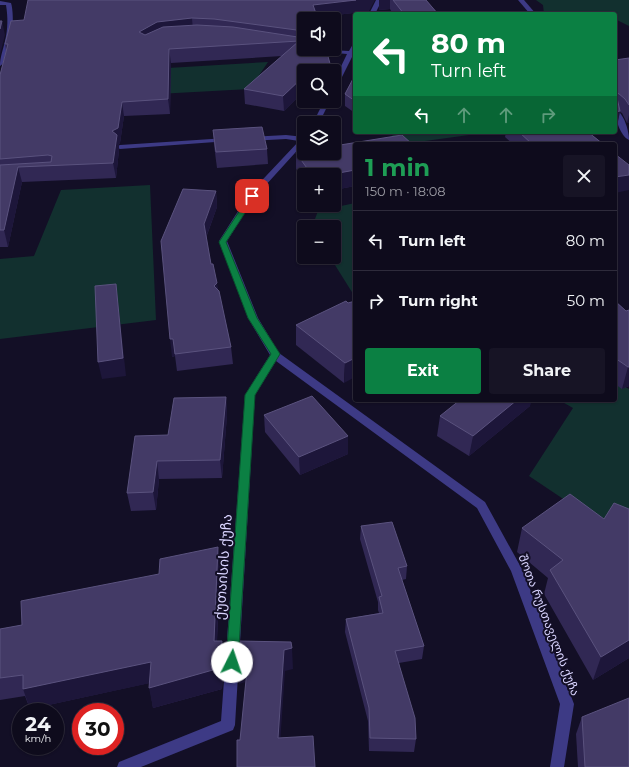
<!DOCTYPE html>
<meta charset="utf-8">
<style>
:root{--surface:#0e0b1c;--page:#171425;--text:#f1f3f6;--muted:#9b9ba3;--line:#2e2b3b;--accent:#0b8043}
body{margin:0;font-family:Montserrat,"Noto Sans Georgian",sans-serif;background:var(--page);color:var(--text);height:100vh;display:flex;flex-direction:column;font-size:15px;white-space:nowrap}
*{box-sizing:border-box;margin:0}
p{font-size:13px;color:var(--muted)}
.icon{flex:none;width:22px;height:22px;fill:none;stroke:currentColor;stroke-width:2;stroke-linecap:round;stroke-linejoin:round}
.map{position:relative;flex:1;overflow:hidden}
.panel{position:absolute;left:353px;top:142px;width:264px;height:260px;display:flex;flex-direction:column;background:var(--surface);border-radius:4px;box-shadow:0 1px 3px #0004,0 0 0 1px var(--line)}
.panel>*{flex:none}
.top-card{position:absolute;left:353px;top:12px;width:264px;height:122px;border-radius:4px;box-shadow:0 1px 3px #0004,0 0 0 1px var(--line);background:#0b8043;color:#fff;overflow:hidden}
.buttons{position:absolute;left:297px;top:12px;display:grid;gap:8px}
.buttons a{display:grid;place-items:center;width:44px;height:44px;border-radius:4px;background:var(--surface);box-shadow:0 1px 3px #0004,0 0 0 1px var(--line);font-size:20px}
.speed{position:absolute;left:12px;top:703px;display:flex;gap:8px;font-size:20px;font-weight:700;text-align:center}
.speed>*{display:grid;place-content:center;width:52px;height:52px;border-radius:50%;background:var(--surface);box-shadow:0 1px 3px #0004,0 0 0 1px var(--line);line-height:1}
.speed small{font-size:10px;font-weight:400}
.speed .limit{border:6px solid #d22;background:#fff;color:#111}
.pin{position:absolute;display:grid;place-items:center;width:34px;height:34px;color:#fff;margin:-17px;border-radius:8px;box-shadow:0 2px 6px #0006}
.me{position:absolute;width:44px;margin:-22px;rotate:4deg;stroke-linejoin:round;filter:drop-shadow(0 0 3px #0008)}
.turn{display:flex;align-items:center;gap:14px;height:84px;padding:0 12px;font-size:18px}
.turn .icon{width:52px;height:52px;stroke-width:2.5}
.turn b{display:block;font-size:28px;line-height:34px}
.lanes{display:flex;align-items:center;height:38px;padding:0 12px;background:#0003;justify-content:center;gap:20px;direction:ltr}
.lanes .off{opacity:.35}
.round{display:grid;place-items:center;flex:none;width:42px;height:42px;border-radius:4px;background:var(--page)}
.headline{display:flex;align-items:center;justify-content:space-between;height:68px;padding:0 12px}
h1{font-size:24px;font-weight:700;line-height:30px;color:#1e9e55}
.button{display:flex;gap:8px;margin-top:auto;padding:8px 12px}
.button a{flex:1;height:46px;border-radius:4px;background:var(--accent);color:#fff;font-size:16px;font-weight:700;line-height:46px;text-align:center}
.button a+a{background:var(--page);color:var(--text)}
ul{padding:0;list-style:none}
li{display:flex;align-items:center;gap:12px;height:60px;padding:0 12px;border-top:1px solid var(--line)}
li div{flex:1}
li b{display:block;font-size:15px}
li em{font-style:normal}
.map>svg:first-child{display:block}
.green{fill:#12302f}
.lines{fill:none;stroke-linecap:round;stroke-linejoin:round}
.minor{fill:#3d3a85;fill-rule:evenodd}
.wall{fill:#312854}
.shaded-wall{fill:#1d163a}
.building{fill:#433a66;stroke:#5a527e}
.route{fill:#0b8043;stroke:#07532c}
.labels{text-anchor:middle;stroke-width:4;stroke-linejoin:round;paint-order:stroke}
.street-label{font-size:12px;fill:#d9d4ff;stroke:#130f26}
.near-street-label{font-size:14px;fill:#d9d4ff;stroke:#130f26}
</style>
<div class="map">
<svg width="629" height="767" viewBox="0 0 629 767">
<rect width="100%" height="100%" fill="#130f26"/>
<g class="green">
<polygon points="536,0 629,0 629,26 615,19 615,14 544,14 543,5"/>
<polygon points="268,62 250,89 65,99 67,74"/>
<polygon points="388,132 491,132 403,144"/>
<polygon points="150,185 156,320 0,339 0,259 34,256 61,190"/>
<polygon points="355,203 355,297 330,257 334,257 334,227 312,227 318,211"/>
<polygon points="615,381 629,389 629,543 529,476 573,408 559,400 615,400"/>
</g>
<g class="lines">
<g class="minor">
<polygon points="376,0 382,0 375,14 369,14"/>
<polygon points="518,0 524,0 536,14 530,14"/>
<path d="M 0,1 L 11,3 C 15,15 13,59 0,66 C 0,57 3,50 5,41 C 8,29 8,17 6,5 L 0,5 Z"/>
<polygon points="355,43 355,51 337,87 334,89 334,81 347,54 313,51 310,49 349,51 353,44"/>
<polygon points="324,101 330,101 319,123 313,123"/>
<path d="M 615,109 C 624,113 629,131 629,140 C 620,136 615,118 615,109 Z"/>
<polygon points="286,135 304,137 304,143 255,197 227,241 258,318 279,353 485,502 523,571 574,704 564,767 550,767 560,704 511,571 477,508 276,361 255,395 235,725 233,730 141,767 117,767 119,762 221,721 245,395 270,355 248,318 219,241 249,194 299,141 286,139 251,141 247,139 251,137"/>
<polygon points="227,138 231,140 229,141 120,149 116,147 120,145"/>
</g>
</g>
<g class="wall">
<polygon points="379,0 426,0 438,14 393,14 390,9 379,10"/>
<polygon points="369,11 304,19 304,91 284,111 245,104 244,89 282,56 171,63 170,114 124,116 120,143 119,144 119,150 116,178 22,182 8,247 0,247 0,75 6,51 5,44 24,20"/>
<polygon points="629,58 629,123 627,123 622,113 620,112 617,126 615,60"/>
<polygon points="355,75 355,113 345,106 345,94"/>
<polygon points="334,77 335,79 335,94 334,94"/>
<polygon points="213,130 267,149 268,164 217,168 214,145"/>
<polygon points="506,132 590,132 588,132 603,144 513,144 505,137"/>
<polygon points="355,144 355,186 334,190 334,175 304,175 304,180 296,169 296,153"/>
<polygon points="216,191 217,207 206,238 211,264 218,290 231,347 233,364 177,371 175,356 172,357"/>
<polygon points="615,301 626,311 629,310 629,386 622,389 615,384"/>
<polygon points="348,303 344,383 296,345 296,325"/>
<polygon points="226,397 227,415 222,478 159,479 156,510 131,511 127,493 168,435"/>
<polygon points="530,406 469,456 437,436 440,416"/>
<polygon points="264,415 348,454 300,475 265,432"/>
<polygon points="604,519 629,658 593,680 544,594 548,578 517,552 522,528"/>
<polygon points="361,526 407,566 406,579 402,580 424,646 422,659 399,663 416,739 414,752 369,751 368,721 345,632 346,619 379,613 378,610 378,602 360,539"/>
<polygon points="220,568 217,641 222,641 224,661 222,689 153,708 149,683 30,709 25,696 0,700 0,629 22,625"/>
<polygon points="582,717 629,767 578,767 576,734"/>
</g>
<g class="shaded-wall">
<polygon points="356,0 375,0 369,11 313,18 313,5"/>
<polygon points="379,0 390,0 390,9 379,10"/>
<polygon points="192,18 193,32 141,46 139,32 157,22"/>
<polygon points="2,21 5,35 0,55 0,29"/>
<polygon points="169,49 171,63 170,114 168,99"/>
<polygon points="304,76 304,91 284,111 283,96"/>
<polygon points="122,102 124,116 120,143 119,144 119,150 116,178 113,163 112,131"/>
<polygon points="620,111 617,126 615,126 615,112"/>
<polygon points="629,115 629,123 627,123"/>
<polygon points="18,167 22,182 8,247 4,230"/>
<polygon points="355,170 355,186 334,190 334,175 328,175"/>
<polygon points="629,175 629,190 615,193 615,177"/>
<polygon points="216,191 217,207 205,240 204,224"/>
<polygon points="217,283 219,300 214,286"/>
<polygon points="116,284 118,301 126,376 102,379 98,362"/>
<polygon points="170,339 173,339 175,356 172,357"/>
<polygon points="355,358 355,377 344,383 345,363"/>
<polygon points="628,367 629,367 629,386 622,389"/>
<polygon points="226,397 227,415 222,478 220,460"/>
<polygon points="517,400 532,400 530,406 469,456 473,436"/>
<polygon points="348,436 348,454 300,475 299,457"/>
<polygon points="157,461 159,479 156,510 153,492"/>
<polygon points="218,547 220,568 216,661 214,641"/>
<polygon points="629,640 629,658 593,680 601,657"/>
<polygon points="222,641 224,661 222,689 153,708 149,688"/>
<polygon points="292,648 293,669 285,671 279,759 278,738 284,650"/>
<polygon points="248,660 249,681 239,684 237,663"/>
<polygon points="151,662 155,682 30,709 23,689"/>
</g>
<g class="building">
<polygon points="28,0 356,0 313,5 318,19 304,19 304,31 214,19 192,18 157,22 139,32 145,35 163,27 197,25 233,27 304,38 304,49 326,49 332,71 304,71 304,76 283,96 244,89 299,41 169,49 168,99 122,102 118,128 112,131 117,135 113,163 18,167 4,230 0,230 0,165 51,162 52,156 48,155 0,159 0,75 8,44 5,44 11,21 24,20"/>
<polygon points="393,0 426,0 438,14 404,14"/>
<polygon points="0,21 2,21 0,29"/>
<polygon points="629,58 629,105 625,99 618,93 617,98 620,111 615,112 615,60"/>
<polygon points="355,75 355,101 345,94"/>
<polygon points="262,127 267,149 216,152 213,130"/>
<polygon points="519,132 588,132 603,144 532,144"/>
<polygon points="402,135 412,144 355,144 355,170 328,175 312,175 296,153 304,152 304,153 334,153 334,146"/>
<polygon points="615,154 629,165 629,175 615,177"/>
<polygon points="183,189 216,191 204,224 211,264 213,264 217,283 214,286 219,291 231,347 175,354 173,339 170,339 161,241"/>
<polygon points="116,284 123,358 98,362 95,286"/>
<polygon points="346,301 348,303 355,301 355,358 345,363 296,325"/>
<polygon points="615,301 626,311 629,310 629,367 628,367 615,358"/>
<polygon points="312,396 348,436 299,457 264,415"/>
<polygon points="226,397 220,460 157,461 153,492 127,493 135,436 168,435 174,398"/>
<polygon points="460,400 517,400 473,436 440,416"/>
<polygon points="570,494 604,519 614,503 629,509 629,640 601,657 550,570 563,560 522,528"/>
<polygon points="392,522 407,566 398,568 424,646 395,651 415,718 416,739 370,738 369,708 346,619 383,613 379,597 382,596 361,526"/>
<polygon points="218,547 214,641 222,641 220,668 149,688 151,662 23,689 23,675 0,678 0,629 22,625 21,601 159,574 160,559"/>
<polygon points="238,641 291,642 292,648 284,650 278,738 313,736 315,767 237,767 237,740 240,740 248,660 237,663"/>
<polygon points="629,698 629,767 585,767 582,717"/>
</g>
<polygon class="route" points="252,194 256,196 226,242 257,318 280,354 255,395 238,662 236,665 232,667 228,665 226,662 245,395 271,354 248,318 219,242 250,195"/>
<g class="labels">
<g class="street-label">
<text transform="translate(549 625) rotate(69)" y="4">შოთა რუსთაველის ქუჩა</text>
</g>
<g class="near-street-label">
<text transform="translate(223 567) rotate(-86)" y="5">ქუთაისის ქუჩა</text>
</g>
</g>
</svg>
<div class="buttons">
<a><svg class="icon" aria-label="sound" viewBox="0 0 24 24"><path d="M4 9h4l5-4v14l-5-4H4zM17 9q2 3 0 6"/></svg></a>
<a><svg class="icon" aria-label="search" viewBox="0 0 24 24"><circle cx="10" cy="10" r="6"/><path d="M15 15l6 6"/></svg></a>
<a><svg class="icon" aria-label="layers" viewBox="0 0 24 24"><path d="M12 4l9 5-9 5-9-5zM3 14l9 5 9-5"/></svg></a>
<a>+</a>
<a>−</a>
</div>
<div class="speed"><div>24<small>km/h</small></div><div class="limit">30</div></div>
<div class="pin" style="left:252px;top:196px;background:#d93025"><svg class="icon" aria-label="arrive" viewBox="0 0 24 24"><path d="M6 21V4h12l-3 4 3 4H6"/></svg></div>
<svg class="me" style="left:232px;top:662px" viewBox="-20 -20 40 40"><circle r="19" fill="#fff"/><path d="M0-13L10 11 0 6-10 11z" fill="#0b8043"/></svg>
<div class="top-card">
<div class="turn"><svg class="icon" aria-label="left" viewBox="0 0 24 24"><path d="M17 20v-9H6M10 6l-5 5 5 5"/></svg><div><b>80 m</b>Turn left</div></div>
<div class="lanes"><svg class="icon" aria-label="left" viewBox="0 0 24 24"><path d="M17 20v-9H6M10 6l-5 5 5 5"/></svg><svg class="icon off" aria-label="ahead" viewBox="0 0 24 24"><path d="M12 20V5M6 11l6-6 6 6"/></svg><svg class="icon off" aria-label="ahead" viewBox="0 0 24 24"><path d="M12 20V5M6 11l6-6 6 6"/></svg><svg class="icon off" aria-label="right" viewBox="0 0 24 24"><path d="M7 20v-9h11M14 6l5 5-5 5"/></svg></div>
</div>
<section class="panel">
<div class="headline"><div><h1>1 min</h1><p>150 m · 18:08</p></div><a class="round"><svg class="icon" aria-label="close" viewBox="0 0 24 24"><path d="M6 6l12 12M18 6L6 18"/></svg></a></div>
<ul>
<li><svg class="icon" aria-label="left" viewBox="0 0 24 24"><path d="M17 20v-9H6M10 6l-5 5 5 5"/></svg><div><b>Turn left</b></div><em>80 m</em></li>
<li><svg class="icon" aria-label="right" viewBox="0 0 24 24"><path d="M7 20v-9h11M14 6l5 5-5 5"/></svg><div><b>Turn right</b></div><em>50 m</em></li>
</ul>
<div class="button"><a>Exit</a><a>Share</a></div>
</section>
</div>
